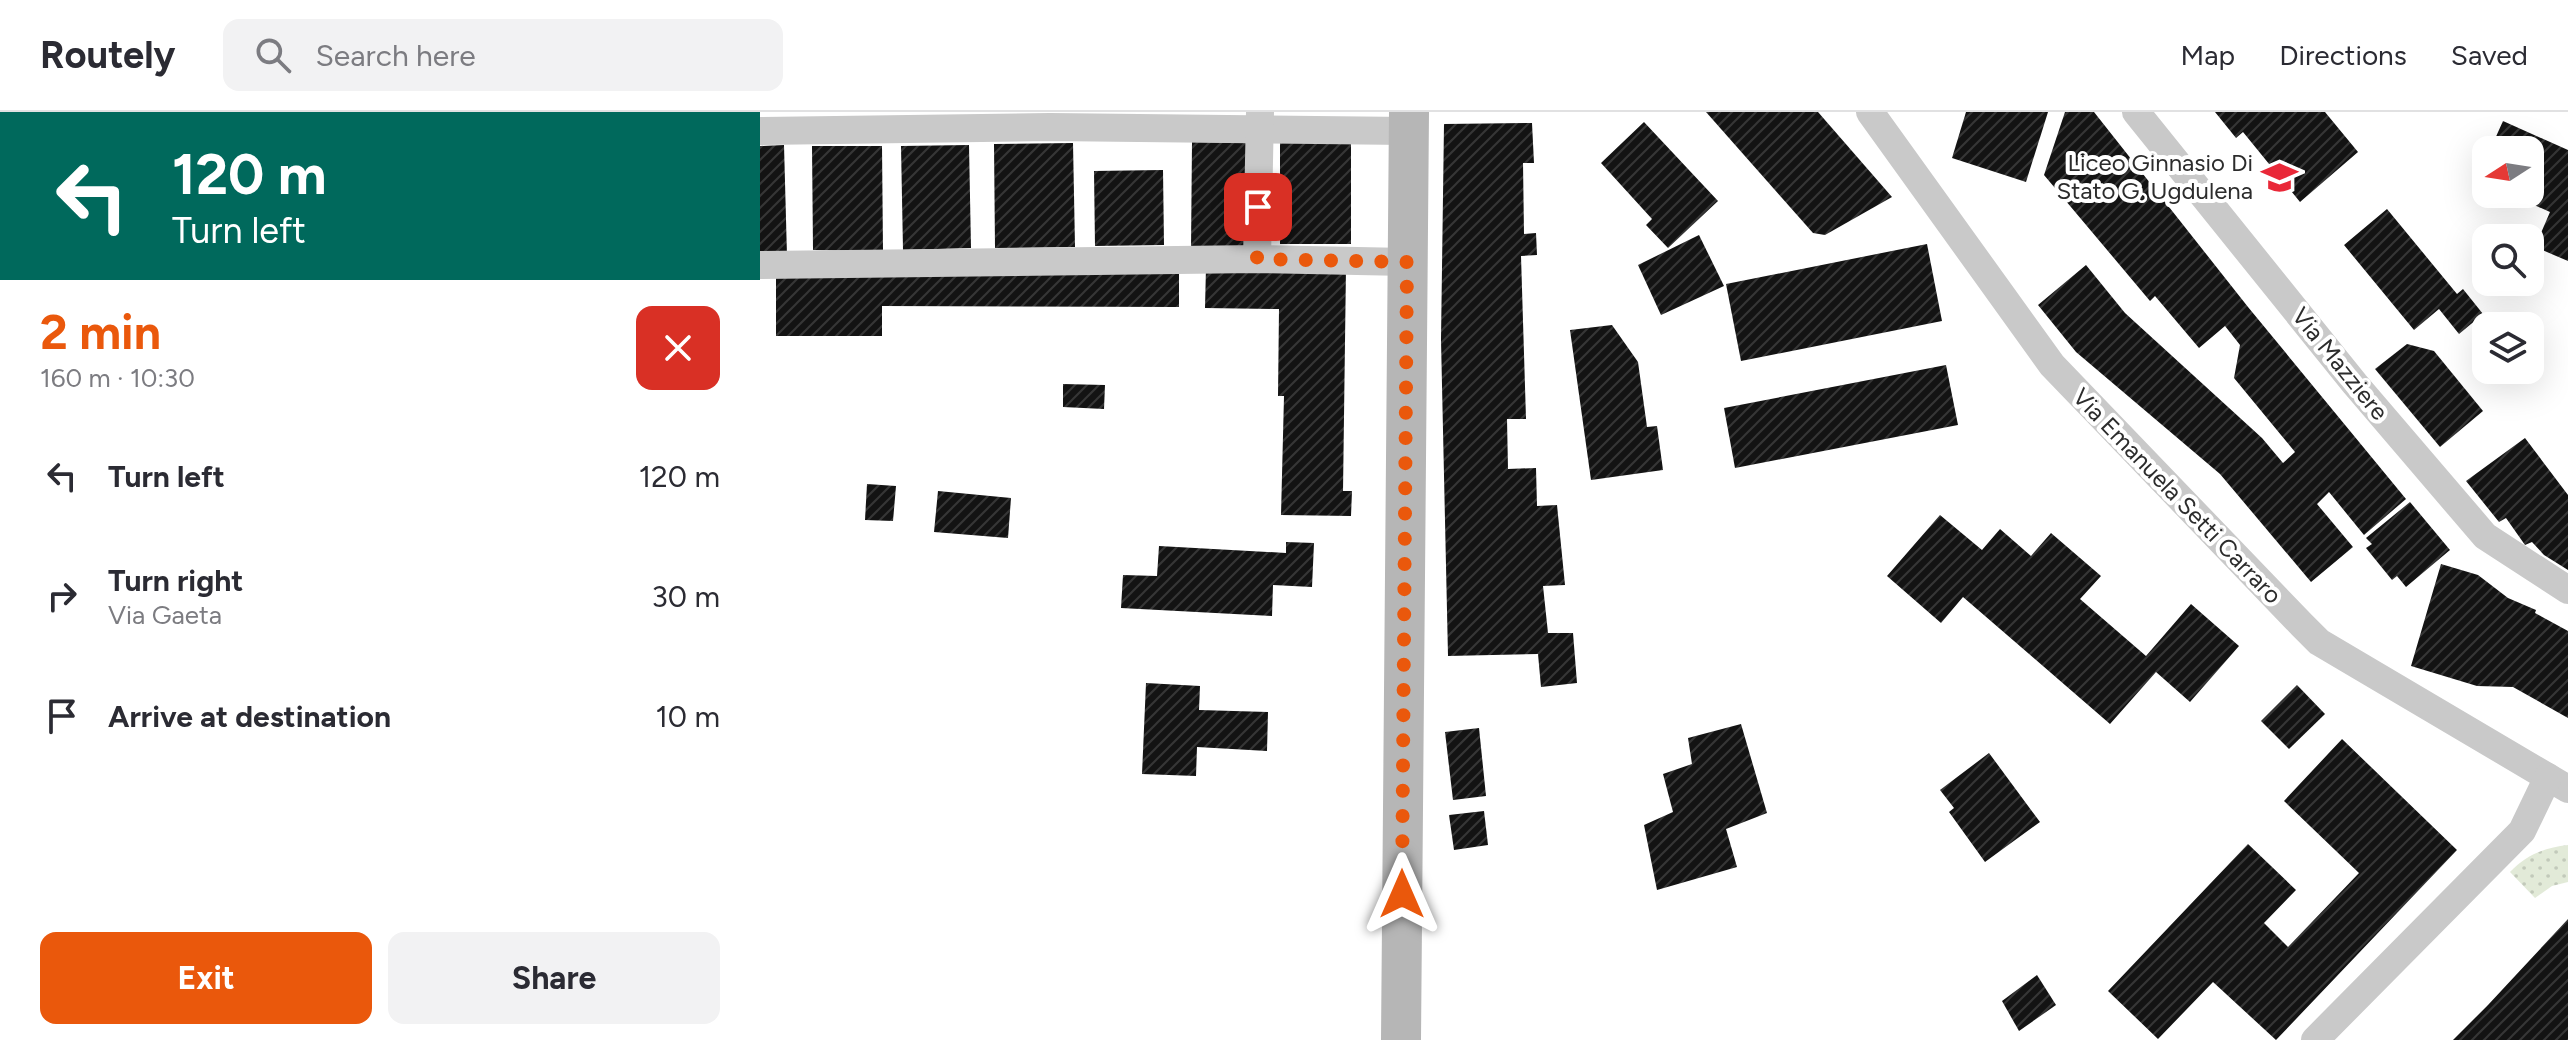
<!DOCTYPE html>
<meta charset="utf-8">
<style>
:root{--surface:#fff;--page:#f2f2f3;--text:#2b2b33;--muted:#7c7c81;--line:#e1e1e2;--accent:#ea580c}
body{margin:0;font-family:Figtree,sans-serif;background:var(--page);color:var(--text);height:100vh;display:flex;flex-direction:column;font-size:30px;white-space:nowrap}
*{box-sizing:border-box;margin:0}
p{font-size:26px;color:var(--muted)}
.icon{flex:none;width:44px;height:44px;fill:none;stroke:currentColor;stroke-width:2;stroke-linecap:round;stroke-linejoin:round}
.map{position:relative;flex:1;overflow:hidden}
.panel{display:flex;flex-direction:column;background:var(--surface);width:760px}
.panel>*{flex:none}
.hud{background:#00695c;color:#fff;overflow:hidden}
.needle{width:52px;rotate:258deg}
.buttons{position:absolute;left:1712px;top:24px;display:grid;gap:16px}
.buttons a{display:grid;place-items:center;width:72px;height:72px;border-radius:16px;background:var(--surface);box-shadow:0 8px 32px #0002;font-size:40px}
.pin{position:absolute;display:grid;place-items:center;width:68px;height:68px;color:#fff;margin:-34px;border-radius:16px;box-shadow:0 4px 12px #0006}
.me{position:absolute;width:88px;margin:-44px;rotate:0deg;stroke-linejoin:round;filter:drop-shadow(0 0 6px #0008)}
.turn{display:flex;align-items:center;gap:28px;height:168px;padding:0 40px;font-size:36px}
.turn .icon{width:104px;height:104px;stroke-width:2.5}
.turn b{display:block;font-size:56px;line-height:68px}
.round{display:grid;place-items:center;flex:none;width:84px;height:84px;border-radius:16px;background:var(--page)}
.headline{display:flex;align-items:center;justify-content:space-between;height:136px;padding:0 40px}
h1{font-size:48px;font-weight:700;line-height:60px;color:var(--accent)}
.cta{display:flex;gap:16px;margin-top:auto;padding:16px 40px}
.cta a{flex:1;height:92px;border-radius:16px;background:var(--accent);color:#fff;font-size:32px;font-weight:700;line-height:92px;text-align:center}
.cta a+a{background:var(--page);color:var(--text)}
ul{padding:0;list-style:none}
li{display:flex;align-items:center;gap:24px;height:120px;padding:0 40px}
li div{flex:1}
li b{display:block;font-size:30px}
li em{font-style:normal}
header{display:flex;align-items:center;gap:48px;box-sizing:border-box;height:112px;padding:0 40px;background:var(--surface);border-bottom:2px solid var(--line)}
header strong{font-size:38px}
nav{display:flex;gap:44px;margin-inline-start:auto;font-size:28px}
.search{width:560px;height:72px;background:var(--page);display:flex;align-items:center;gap:20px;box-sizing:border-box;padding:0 28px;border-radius:16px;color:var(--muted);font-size:30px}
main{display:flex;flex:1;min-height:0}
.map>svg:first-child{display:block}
.grass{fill:url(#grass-dots)}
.building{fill:url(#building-hatch)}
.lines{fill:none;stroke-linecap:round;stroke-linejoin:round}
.street{stroke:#c9c9c9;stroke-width:28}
.secondary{stroke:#b6b6b6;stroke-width:40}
.route{stroke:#ea580c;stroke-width:14;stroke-dasharray:0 25.2}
.labels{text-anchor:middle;stroke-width:8;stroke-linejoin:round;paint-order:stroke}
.poi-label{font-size:24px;fill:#2c2c2c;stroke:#fff;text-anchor:end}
.street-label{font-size:24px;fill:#2c2c2c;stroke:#fff}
</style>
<header>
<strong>Routely</strong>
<div class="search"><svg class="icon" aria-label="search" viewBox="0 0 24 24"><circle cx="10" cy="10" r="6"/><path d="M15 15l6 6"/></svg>Search here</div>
<nav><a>Map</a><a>Directions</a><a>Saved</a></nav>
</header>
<main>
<section class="panel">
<div class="hud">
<div class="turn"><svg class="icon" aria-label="left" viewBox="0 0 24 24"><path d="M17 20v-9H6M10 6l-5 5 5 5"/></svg><div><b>120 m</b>Turn left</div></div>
</div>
<div class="headline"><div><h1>2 min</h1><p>160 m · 10:30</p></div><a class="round" style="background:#d93025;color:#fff"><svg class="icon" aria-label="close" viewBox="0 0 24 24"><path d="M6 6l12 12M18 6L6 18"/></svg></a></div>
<ul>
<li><svg class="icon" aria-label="left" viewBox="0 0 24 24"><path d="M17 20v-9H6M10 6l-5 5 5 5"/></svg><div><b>Turn left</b></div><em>120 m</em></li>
<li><svg class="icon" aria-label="right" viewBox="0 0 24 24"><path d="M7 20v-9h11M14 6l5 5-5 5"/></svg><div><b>Turn right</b><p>Via Gaeta</p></div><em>30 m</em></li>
<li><svg class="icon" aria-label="arrive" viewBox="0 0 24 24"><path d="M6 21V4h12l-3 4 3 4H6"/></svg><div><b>Arrive at destination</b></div><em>10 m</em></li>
</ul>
<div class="cta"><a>Exit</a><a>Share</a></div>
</section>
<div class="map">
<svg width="1808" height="928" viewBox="0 0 1808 928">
<defs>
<pattern id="grass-dots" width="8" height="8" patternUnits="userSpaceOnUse" patternTransform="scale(2)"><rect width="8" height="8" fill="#e2ead8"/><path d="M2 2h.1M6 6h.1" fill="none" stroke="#c2c9ba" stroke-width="1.8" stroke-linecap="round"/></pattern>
<pattern id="building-hatch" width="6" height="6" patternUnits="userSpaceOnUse" patternTransform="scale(2)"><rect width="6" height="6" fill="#131313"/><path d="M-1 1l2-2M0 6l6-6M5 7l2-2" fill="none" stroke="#363636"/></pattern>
</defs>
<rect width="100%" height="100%" fill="#fff"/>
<path class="grass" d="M 1808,733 L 1808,770 L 1792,774 L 1775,786 L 1750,760 C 1767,742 1784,736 1808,733 Z"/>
<g class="building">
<polygon points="946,0 1058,0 1132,85 1065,123 1053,121"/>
<polygon points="1206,0 1288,0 1266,70 1192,46"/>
<polygon points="1305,0 1334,0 1488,195 1646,387 1604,423 1569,380 1557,392 1593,435 1551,470 1460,362 1316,240 1278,193 1326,153 1365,201 1502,326 1523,351 1535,340 1474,266 1480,233 1465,214 1439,236 1395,184 1390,189 1284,63"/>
<polygon points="1455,0 1565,0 1598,40 1540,90 1483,20 1476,26"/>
<polygon points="1743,9 1808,38 1808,149 1775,135 1790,100 1749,82 1770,82 1770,38 1730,38"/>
<polygon points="884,10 958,89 908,136 886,113 892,107 841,51"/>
<polygon points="772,11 774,51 763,51 764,122 776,121 777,143 761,144 766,307 747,307 748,357 776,356 777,394 797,393 805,473 783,474 788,521 813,521 817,571 781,575 778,542 688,544 681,228 684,12"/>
<rect x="520" y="29" width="71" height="103"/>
<polygon points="432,30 493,31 492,137 431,137"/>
<polygon points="313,31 315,135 235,136 234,32"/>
<polygon points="24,33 27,144 0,144 0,34"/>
<polygon points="209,33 211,136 143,138 141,34"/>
<polygon points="52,34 122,34 123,139 53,138"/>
<polygon points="1726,47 1726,72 1717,68"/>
<polygon points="403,58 404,133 335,134 334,59"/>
<polygon points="1627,97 1697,182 1703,177 1723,202 1699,222 1679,197 1654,218 1584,133"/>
<polygon points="939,123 964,174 901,203 878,153"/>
<polygon points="1167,132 1182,209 981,249 966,172"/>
<polygon points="446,155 586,155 583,379 592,379 591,404 521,403 524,284 518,284 519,197 445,196"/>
<polygon points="16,159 419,160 419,195 122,194 122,224 16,224"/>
<polygon points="852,213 878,250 887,315 897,314 903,358 831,368 810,218"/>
<polygon points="1647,232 1674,239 1723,299 1680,335 1615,257"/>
<polygon points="1186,253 1198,313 975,356 964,296"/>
<polygon points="303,272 345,273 344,297 303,295"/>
<polygon points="1765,326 1808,383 1808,458 1784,443 1772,430 1765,433 1746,406 1739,410 1706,369"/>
<polygon points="107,372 136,374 133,409 105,408"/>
<polygon points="178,379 251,386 248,426 174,420"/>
<polygon points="1650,390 1690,438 1646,475 1637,464 1632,468 1606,436 1612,432 1606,426"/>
<polygon points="1180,403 1222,438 1240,417 1271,444 1291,421 1341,464 1320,487 1386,544 1431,492 1479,534 1430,590 1396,560 1350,612 1203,485 1181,511 1127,464"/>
<polygon points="526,430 554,431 552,475 513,473 512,504 361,496 363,463 397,464 399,434 526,441"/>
<polygon points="1681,452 1718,463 1748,486 1776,498 1775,501 1808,519 1808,606 1753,575 1717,574 1651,554"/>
<polygon points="386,571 440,574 439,598 508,600 507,639 437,635 436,664 382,662"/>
<polygon points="1537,573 1565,602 1529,637 1501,609"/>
<polygon points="981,612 1007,701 966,717 977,755 897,778 884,713 913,700 903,662 932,652 928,626"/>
<polygon points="719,616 726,684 693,688 685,620"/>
<polygon points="1582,627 1697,738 1516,928 1453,870 1398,927 1348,879 1488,732 1536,778 1504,811 1528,835 1599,761 1524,689"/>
<polygon points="1229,641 1280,710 1225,750 1189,700 1194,696 1180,678"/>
<polygon points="724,699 728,733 694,738 689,703"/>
<polygon points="1808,807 1808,928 1693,928 1728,893"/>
<polygon points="1277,863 1296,893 1259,919 1242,889"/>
</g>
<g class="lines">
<g class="street">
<polyline points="1110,0 1292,253 1542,513 1559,530 1808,677"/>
<polyline points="1376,0 1595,272 1725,424 1808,478"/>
<polyline points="0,19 290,15 648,19"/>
<polyline points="497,147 500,0"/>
<polyline points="0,153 497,147 647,150"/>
<polyline points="1555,928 1762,719 1788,665"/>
</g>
<polyline class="secondary" points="641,928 649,0"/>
</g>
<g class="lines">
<polyline class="route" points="498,95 497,147 647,150 642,782"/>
</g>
<defs>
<symbol id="university-bare" viewBox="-9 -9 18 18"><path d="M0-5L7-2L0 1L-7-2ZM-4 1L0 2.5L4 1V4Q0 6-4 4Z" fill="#e92838" stroke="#fff" stroke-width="2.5" paint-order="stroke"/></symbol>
</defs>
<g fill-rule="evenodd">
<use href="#university-bare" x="1494" y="40" width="51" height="51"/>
</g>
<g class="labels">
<g class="poi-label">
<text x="1493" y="59">Liceo Ginnasio Di<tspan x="1493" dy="28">Stato G. Ugdulena</tspan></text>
</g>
<g class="street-label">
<text transform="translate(1580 252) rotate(51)" y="8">Via Mazziere</text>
<text transform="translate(1417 384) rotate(46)" y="8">Via Emanuela Setti Carraro</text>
</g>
</g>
</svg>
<div class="buttons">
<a><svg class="needle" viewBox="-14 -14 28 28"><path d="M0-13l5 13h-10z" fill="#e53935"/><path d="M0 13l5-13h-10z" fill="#7c7c81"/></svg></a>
<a><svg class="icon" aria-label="search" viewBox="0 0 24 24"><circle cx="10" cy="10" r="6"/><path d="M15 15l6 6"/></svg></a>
<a><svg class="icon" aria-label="layers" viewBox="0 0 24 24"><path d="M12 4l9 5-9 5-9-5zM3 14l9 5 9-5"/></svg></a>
</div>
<div class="pin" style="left:498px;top:95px;background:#d93025"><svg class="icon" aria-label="arrive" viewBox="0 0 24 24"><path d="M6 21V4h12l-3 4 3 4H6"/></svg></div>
<svg class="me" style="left:642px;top:782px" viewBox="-20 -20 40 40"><path d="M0-17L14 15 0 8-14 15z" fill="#ea580c" stroke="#fff" stroke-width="4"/></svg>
</div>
</main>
